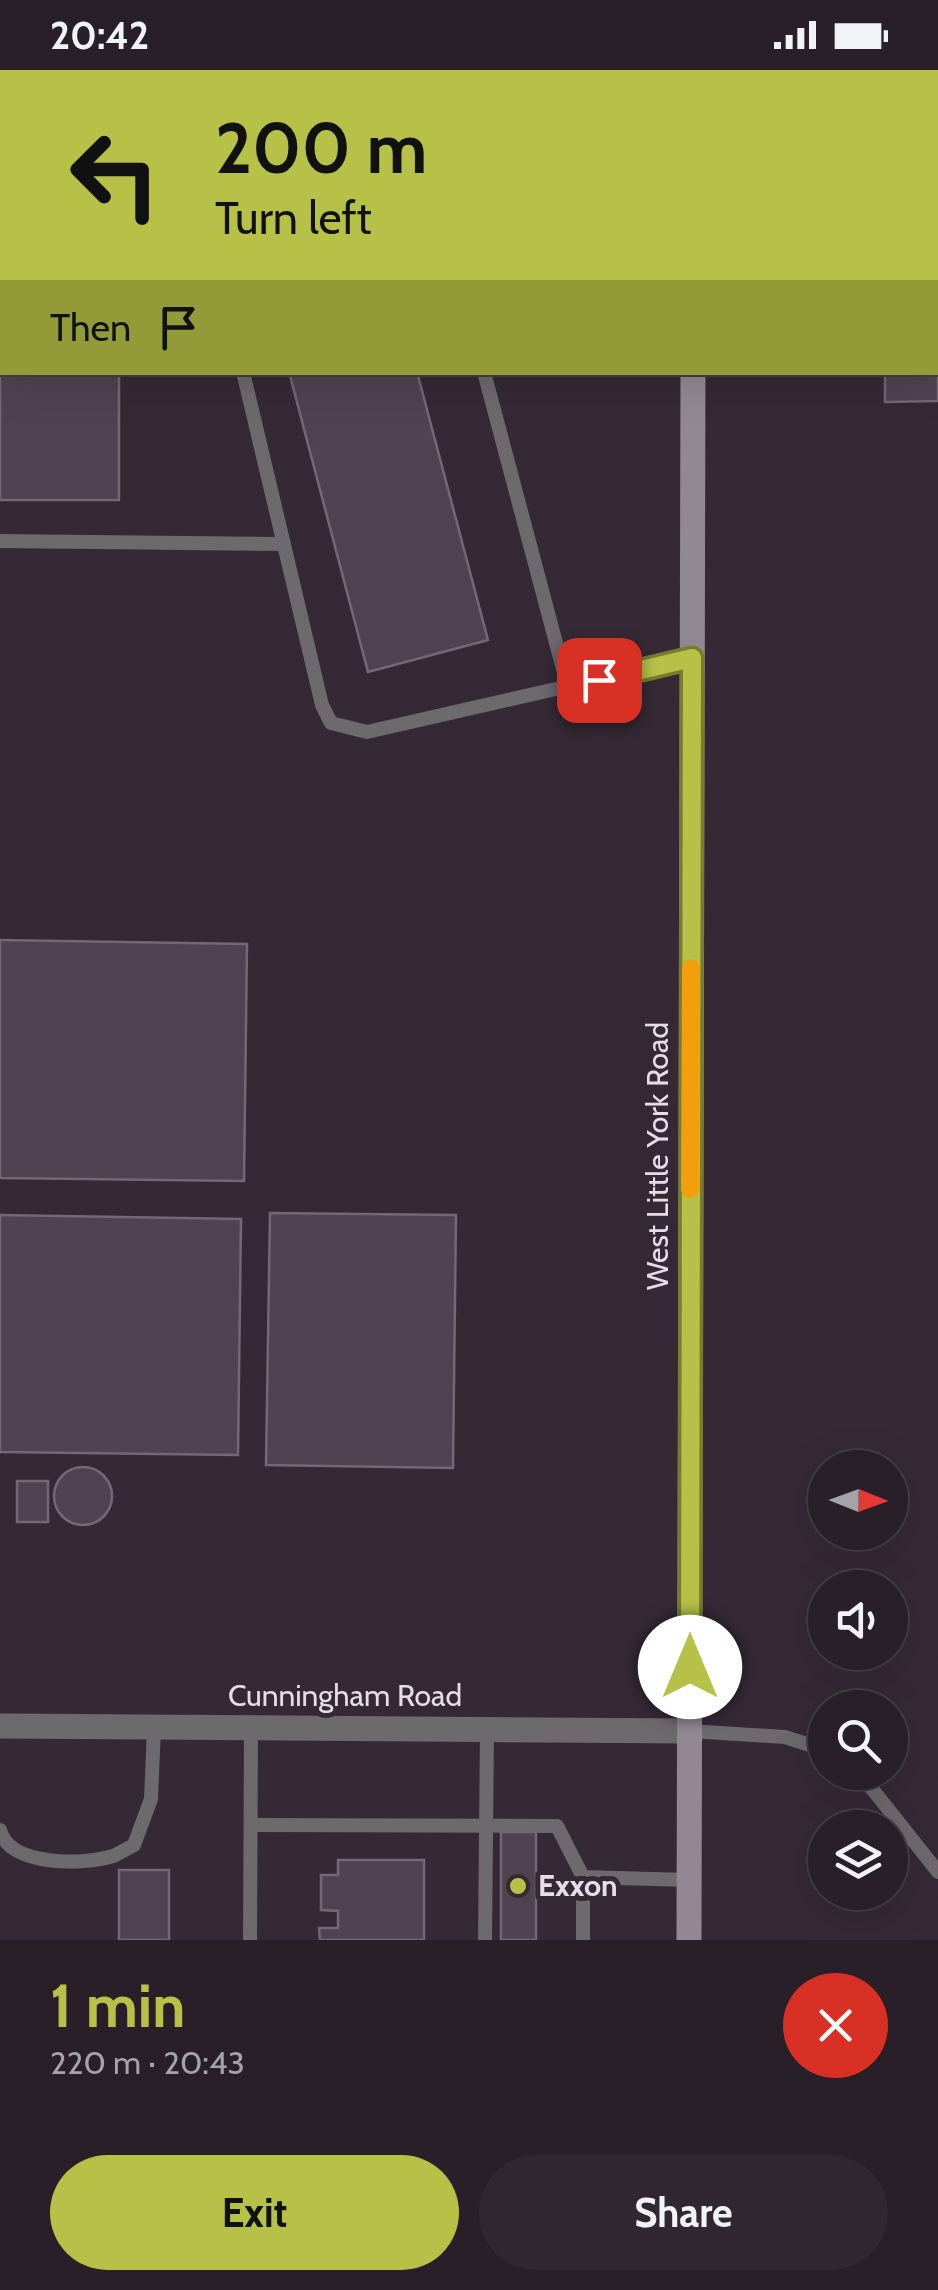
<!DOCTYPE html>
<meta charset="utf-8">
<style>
:root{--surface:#281f28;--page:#302730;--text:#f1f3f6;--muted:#a5a2a8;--line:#443d45;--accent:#b8c147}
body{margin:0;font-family:Cabin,sans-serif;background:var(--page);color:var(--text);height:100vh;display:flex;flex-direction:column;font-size:38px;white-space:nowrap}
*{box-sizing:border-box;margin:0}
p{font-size:32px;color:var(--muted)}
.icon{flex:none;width:55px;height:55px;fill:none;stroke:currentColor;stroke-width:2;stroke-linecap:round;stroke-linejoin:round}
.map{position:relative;height:1870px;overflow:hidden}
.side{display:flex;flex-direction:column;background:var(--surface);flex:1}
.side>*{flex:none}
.top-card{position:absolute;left:0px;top:0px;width:940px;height:305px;box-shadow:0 10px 40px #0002,0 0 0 2px var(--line);background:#b8c147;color:#111;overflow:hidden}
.needle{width:65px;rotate:91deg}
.controls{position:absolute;left:808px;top:1380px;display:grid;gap:20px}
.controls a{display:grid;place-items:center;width:100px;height:100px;border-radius:50%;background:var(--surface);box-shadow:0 10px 40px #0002,0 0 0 2px var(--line);font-size:50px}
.pin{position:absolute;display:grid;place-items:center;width:85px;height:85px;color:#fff;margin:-42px;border-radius:20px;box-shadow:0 5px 15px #0006}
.me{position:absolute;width:110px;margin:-55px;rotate:0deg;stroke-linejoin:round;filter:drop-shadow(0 0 8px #0008)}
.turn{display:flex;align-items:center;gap:35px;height:210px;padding:0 50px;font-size:45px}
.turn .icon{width:130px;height:130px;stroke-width:2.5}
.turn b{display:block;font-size:70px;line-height:85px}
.then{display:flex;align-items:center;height:95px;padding:0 50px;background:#0003;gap:20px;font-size:38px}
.round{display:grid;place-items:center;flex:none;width:105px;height:105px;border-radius:52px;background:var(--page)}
.summary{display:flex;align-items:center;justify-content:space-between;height:170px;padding:0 50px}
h1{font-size:60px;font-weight:700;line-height:75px;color:var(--accent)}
.action{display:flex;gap:20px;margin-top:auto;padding:20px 50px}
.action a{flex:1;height:115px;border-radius:60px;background:var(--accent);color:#111;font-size:40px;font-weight:700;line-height:115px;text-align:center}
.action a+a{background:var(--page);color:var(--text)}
.status{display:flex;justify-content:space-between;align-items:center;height:70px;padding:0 50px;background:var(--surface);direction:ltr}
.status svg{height:28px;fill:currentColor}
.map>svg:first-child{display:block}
.building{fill:#4f4351;stroke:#746776;stroke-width:2.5}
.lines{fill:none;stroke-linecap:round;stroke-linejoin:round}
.service{stroke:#6e686f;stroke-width:14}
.tertiary{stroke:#6e686f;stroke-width:25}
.secondary{stroke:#928893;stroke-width:25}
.route-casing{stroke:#787d2e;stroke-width:25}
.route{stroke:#b8c147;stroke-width:18}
.slow{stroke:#f59e0b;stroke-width:18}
.poi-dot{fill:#b8c147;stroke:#352936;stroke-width:4}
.labels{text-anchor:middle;stroke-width:10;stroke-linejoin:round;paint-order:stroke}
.street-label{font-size:30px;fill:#e6dee7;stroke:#352936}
.poi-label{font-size:30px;font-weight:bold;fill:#e6dee7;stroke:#352936;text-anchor:start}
</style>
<div class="status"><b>20:42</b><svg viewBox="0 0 49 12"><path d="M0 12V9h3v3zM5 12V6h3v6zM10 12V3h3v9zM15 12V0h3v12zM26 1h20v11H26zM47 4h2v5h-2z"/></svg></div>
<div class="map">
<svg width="938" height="1870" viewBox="0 0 938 1870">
<rect width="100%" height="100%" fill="#352936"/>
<g class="building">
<polygon points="255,0 386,0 255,2"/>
<rect x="0" y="108" width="2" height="153"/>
<polygon points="938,139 938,331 885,332 885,302 938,302"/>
<polygon points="0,292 2,302 119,302 119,430 0,430"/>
<polygon points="289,302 417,302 488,570 368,602"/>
<polygon points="0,870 247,874 244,1111 0,1108"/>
<polygon points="270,1143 456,1145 453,1398 266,1395"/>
<polygon points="0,1145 241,1149 238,1385 0,1382"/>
<circle cx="83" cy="1426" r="29"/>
<rect x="17" y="1411" width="31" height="41"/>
<rect x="501" y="1762" width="35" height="108"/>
<polygon points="338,1790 424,1790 424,1870 320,1870 319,1858 338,1858 338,1841 321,1840 321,1805 338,1805"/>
<rect x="119" y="1800" width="50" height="70"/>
</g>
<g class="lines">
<g class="service">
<polyline points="212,2 212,0"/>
<polyline points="455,2 455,0"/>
<polyline points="0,36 2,36"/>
<polyline points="243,302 322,635 331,653 367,662 692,588"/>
<polyline points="484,302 568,618"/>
<polyline points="0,471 284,474"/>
<polyline points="689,1661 785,1667 825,1680"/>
<polyline points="855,1702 873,1720 938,1802"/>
<polyline points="251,1755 557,1756 583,1807 689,1810"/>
<path d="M 0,1760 C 9,1797 84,1795 113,1786 C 120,1783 128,1778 134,1775 L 151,1729 L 154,1658"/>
<polyline points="250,1870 251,1658"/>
<polyline points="485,1870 487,1660"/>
<polyline points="583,1870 583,1807"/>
</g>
<polyline class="tertiary" points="0,1656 689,1661"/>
<g class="secondary">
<polyline points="694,2 694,0"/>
<polyline points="689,1870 693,302"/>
</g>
</g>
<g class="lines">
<defs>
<polyline id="route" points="599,610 692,588 690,1597"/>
</defs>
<use href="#route" class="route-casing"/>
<use href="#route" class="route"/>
<polyline class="slow" points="690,1119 691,898"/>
</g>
<circle class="poi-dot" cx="518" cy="1816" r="10"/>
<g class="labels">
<g class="street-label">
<text transform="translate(658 1086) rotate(-90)" y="10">West Little York Road</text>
<text x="345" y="1636">Cunningham Road</text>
</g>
<g class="poi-label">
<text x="538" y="1826">Exxon</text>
</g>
</g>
</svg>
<div class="controls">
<a><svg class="needle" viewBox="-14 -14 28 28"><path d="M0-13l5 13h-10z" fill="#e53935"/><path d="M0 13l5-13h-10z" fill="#a5a2a8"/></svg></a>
<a><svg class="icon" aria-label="sound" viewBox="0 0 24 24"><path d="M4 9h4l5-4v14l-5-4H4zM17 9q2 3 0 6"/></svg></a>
<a><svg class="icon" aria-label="search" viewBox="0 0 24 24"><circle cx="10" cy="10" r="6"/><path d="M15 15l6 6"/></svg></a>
<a><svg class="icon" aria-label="layers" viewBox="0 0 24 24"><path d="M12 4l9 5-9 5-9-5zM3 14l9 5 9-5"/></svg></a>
</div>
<div class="pin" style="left:599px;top:610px;background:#d93025"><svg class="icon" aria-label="arrive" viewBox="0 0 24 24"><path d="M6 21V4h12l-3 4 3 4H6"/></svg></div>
<svg class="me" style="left:690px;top:1597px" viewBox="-20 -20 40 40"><circle r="19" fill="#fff"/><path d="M0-13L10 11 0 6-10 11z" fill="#b8c147"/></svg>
<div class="top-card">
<div class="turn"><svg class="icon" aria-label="left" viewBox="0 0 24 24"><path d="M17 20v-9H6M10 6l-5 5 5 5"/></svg><div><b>200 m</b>Turn left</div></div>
<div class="then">Then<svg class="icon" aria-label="arrive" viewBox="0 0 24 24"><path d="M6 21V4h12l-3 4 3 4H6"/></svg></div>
</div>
</div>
<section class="side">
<div class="summary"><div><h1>1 min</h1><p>220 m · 20:43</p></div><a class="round" style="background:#d93025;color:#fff"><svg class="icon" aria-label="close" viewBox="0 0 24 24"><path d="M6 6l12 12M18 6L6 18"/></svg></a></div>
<div class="action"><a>Exit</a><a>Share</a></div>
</section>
